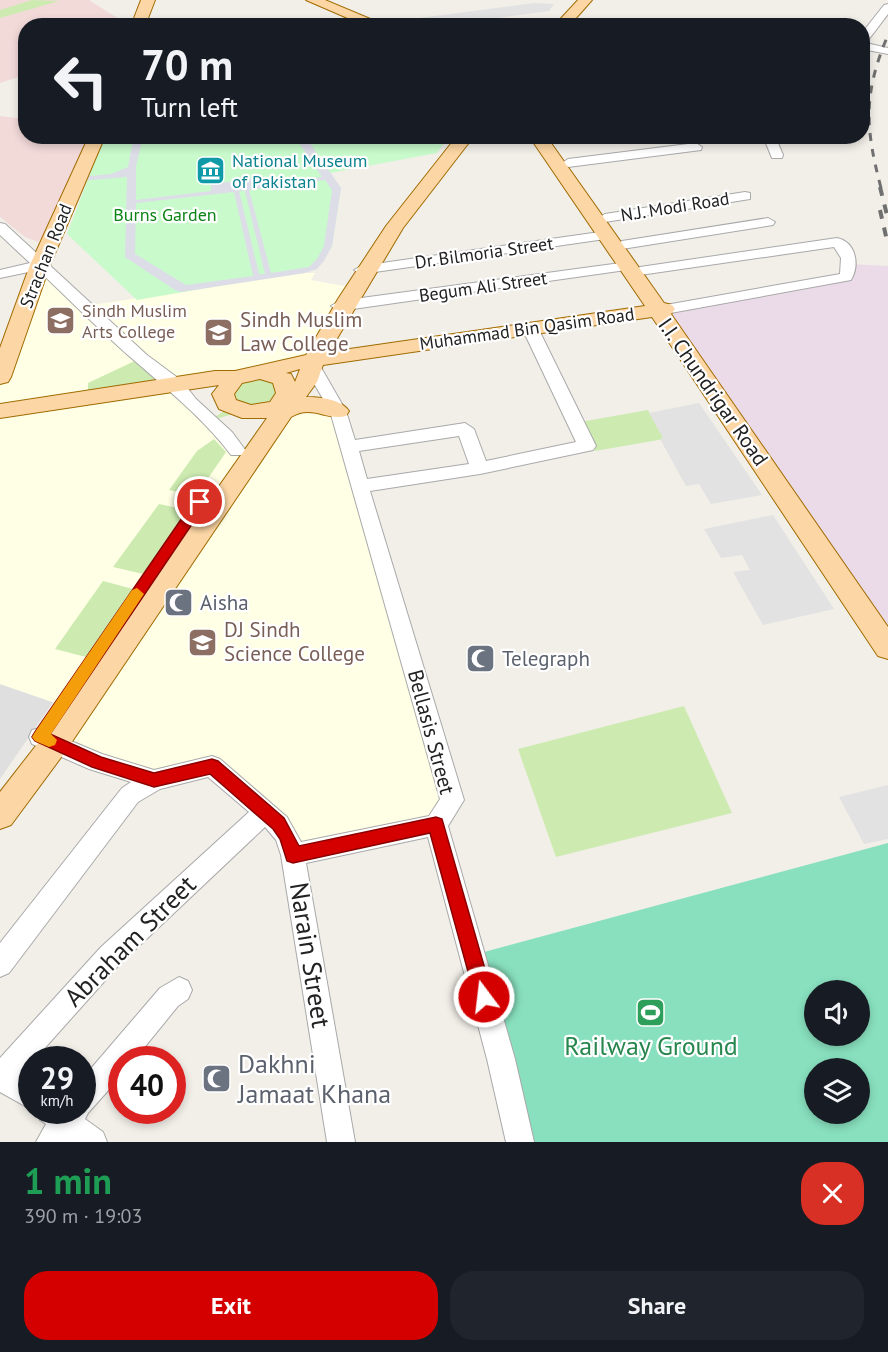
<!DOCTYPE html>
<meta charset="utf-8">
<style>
:root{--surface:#171b24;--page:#20242c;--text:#f1f3f6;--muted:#9ea1a6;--accent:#d40000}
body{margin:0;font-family:"PT Sans",sans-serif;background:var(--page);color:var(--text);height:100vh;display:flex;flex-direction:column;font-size:22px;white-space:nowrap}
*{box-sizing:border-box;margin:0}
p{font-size:20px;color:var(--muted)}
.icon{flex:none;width:33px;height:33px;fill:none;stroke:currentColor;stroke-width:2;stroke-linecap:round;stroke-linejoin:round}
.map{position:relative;height:1142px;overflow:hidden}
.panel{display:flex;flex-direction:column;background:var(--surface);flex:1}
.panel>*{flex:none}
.banner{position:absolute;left:18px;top:18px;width:852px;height:126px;border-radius:24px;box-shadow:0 3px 9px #0003;background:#171b24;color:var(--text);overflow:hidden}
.tools{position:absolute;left:804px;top:980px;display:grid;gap:12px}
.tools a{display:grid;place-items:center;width:66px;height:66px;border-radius:50%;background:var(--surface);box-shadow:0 3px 9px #0003;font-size:30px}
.speed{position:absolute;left:18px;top:1046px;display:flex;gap:12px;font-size:30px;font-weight:700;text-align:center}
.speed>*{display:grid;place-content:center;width:78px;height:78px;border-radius:50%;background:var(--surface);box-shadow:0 3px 9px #0003;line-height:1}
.speed small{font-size:15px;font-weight:400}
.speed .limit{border:9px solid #d22;background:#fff;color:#111}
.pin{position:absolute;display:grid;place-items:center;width:51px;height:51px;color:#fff;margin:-26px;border:3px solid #fff;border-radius:50%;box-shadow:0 2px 6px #0007}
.me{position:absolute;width:66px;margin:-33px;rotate:345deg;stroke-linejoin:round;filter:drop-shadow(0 0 4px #0008)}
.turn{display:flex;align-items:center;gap:21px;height:126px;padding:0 24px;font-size:27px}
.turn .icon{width:78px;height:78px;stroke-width:2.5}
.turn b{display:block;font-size:42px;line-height:51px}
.round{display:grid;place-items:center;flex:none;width:63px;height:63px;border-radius:24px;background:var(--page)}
.summary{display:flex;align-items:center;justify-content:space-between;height:102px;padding:0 24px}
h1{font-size:36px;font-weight:600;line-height:45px;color:#1e9e55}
.primary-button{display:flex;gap:12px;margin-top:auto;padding:12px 24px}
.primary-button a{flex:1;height:69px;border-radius:24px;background:var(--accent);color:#fff;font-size:24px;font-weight:600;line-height:69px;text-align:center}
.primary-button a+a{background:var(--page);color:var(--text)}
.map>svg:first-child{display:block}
.residential{fill:#e0dfdf}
.commercial{fill:#f2dad9}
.industrial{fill:#ebdbe8}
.education{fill:#ffffe5}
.grass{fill:#cdebb0}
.park{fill:#c8facc}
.pitch{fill:#88e0be;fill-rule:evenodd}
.parking{fill:#e2e2e2}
.plaza{fill:#dddde8;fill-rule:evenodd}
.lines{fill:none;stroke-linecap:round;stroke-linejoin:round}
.minor-casing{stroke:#a9a9a9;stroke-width:2}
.major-casing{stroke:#a06b00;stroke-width:2}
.minor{fill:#fff;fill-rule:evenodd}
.major{fill:#fcd6a4;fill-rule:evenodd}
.rail-far1{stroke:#707070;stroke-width:3;stroke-dasharray:8 8;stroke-linecap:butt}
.rail{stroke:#707070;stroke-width:4;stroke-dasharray:9 9;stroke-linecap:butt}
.route{fill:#d40000;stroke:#8a0000;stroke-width:1.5}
.slow{fill:#f59e0b}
.labels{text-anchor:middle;stroke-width:4.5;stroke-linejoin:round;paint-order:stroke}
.far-culture-label{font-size:18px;fill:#0d838f;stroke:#fff;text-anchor:start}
.far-street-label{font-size:18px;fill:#222;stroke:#fff}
.far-park-label{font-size:18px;fill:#0c8416;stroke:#fff}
.far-education-label{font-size:18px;fill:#785e54;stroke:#fff;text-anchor:start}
.education-label{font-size:21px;fill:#785e54;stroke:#fff;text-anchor:start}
.street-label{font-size:21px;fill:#222;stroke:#fff}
.worship-label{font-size:21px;fill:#5b616d;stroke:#fff;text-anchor:start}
.near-street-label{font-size:26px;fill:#222;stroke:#fff}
.near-leisure-label{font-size:26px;fill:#27864d;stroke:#fff}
.near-worship-label{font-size:26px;fill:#5b616d;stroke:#fff;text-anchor:start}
</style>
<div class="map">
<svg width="888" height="1142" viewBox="0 0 888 1142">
<rect width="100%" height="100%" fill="#f2efe9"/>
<polygon class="residential" points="0,684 53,702 0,779"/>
<g class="commercial">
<polygon points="0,0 89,0 128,25 26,26 25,75 0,83"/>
<polygon points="0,116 25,119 26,136 92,137 54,225 38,242 25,237 0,217"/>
</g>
<polygon class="industrial" points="851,264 888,266 888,629 665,308 846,277"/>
<polygon class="education" points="40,265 85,306 305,273 315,273 311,280 350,287 309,361 173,385 250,456 283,412 332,407 452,800 431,826 293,855 212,766 154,780 40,737 61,705 0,684 0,377"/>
<g class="grass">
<polygon points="32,0 59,1 0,18 0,10"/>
<polygon points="141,358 172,386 88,397 88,383"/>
<polygon points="269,373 284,399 209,421 230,407 224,388"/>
<polygon points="648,410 664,439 595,451 580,422"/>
<polygon points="214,439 226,452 196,496 169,490 197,451"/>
<polygon points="159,504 187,510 143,574 113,567"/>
<polygon points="103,581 133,589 86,657 55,649"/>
<polygon points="684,706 732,813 556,857 518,749"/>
</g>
<polygon class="park" points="104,137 449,137 437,153 330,173 341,188 332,246 317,269 137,300 67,234"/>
<path class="pitch" d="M 888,843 L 888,1142 L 520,1142 L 473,955 ZM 814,990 L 860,990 L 860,1035 L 814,1035 ZM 814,1068 L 860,1068 L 860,1113 L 814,1113 Z"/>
<g class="parking">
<polygon points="535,3 554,4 549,11 446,25 407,25 396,21"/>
<polygon points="591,20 712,24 713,25 581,25"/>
<polygon points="699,403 762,495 711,504 699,484 686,486 660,439 663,438 649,413"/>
<polygon points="773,515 834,609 763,625 733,572 750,570 742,555 721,558 704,529"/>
<polygon points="888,785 888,839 864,844 839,797"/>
</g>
<path class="plaza" d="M 134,136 L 143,137 L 136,166 L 136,200 L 211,191 L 211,184 L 266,177 L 268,184 L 322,177 L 295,137 L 305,136 L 341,188 L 332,246 L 324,261 L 317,269 L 305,273 L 181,292 L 175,290 L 125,257 L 127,177 L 77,181 L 79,177 L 111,174 L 128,167 ZM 325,180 L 332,190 L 324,246 L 317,259 L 309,267 L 271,273 L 249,190 ZM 239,191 L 245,191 L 265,274 L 259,274 ZM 234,192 L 253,276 L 186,285 L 135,254 L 136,203 Z"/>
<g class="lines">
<defs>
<g id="minor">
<polygon points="888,4 888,14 866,43 888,48 888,54 862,49 862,33 884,5"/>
<polygon points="763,136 775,136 783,155 782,158 772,158"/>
<polygon points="696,143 702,147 701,150 568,167 562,163 568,159"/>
<polygon points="745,192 750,193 750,199 605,222 598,218 605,214"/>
<polygon points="768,218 775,222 773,225 622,249 615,245 622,241"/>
<path d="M 0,223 L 5,224 L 147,355 L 182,381 L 196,399 L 232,432 L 246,451 L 243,455 L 231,455 C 205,420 168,390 136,362 C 102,333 70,300 38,270 L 0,278 L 0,270 L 30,263 L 0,235 Z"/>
<polygon points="607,231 612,232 612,238 361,274 354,270 361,266"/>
<path d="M 837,238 C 856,242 860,265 851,280 L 665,314 L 660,312 L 657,309 L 660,306 L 840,274 L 841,258 L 834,247 L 640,275 L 633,271 L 640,267 Z"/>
<polygon points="628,262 633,263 635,266 633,269 339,311 331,306 339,301"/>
<path d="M 530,323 L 538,328 L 596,446 L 593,450 L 480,474 L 370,491 L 464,800 L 448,826 L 515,1059 L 534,1142 L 506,1142 L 487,1059 L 428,837 L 306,863 L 355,1142 L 327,1142 L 281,855 L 276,840 L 265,827 L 119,965 L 35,1059 L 32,1059 L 32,1063 L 23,1073 L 32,1079 L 32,1110 L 0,1092 L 0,1058 L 101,947 L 249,812 L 208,777 L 160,789 L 138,802 L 9,973 L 0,977 L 0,943 L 122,788 L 131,782 L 89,769 L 32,744 L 29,737 L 32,730 L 40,728 L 102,754 L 154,770 L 212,756 L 220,759 L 287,817 L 301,842 L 429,816 L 440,799 L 330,411 L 301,361 L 303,357 L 315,357 L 346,411 L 355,440 L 465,423 L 474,429 L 486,461 L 576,442 L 522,328 ZM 459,436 L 469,464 L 367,479 L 359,451 Z"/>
<polygon points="179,977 188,981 192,990 188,999 178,1006 135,1059 122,1059 122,1075 88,1113 85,1119 103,1132 107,1142 36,1142 46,1124 40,1120 36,1110 82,1110 82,1079 160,988"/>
</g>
<g id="major">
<polygon points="141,0 155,0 145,26 131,26"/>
<polygon points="306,0 325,0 387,26 366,26"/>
<polygon points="578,0 592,0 569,26 554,26"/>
<polygon points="89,136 105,136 50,265 11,377 8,382 0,384 0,348 30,265"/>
<path d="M 457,136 L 474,136 L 403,228 L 329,352 L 645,306 L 529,136 L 546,136 L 664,303 L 672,305 L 675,309 L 671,314 L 888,627 L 888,659 L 878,656 L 652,317 L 323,365 L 317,382 L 306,397 C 319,397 341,399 349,411 L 346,416 C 326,421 312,404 291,417 L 65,752 L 11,825 L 0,829 L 0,792 L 45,734 L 267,418 L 242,418 L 219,409 L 212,394 L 219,385 L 0,418 L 0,404 L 215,371 L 235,371 L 306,355 L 338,299 L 386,226 ZM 300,369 L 295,382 L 291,374 L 286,373 ZM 260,379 L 273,383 L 276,393 L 270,402 L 251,405 L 236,400 L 234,394 L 242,383 Z"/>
</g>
</defs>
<use href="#minor" class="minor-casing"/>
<use href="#major" class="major-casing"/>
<use href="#minor" class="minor"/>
<use href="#major" class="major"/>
<path class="rail-far1" d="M 881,188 C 865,127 863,94 888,35"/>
<g class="rail">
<polyline points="880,187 888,219"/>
<polyline points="880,210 888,245"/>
</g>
</g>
<polygon class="route" points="200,497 205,499 205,505 50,734 101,757 154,773 212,759 218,761 284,818 299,846 436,817 442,819 493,997 491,1003 484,1006 478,1003 475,997 430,833 293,863 287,861 280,839 273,829 210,774 154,787 92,767 35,741 32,737 35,732 195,499"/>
<polygon class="slow" points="137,588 144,594 142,597 51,734 57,740 55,745 49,747 35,741 32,737 35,732 132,590"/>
<defs>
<symbol id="museum-square" viewBox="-11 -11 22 22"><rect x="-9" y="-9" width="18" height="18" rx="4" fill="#0f9aa8" stroke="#fff"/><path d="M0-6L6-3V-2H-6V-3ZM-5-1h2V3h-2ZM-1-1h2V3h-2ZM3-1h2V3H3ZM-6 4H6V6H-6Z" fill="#fff"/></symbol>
<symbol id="university-square" viewBox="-11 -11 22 22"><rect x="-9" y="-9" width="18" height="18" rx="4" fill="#8d6e63" stroke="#fff"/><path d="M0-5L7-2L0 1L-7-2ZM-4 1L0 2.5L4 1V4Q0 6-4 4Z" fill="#fff"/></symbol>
<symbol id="mosque-square" viewBox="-11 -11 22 22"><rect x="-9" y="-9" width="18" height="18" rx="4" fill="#6b7280" stroke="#fff"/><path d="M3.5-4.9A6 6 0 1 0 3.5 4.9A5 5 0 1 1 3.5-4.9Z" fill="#fff"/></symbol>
<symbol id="stadium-square" viewBox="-11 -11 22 22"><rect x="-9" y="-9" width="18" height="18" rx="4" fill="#2e9e5b" stroke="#fff"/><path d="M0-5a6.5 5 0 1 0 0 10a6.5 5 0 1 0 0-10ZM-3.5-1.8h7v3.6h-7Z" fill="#fff"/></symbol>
</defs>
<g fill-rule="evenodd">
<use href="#museum-square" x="194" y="154" width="33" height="33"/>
<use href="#university-square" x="44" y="304" width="33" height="33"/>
<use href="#university-square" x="202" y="316" width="33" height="33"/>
<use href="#mosque-square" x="162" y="586" width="33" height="33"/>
<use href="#university-square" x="186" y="626" width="33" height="33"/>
<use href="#mosque-square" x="464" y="642" width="33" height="33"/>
<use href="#stadium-square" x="634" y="996" width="33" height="33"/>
<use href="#mosque-square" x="200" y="1062" width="33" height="33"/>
</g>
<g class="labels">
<g class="far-culture-label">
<text x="232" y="167">National Museum<tspan x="232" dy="21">of Pakistan</tspan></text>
</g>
<g class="far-street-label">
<text transform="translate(675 207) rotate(-9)" y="6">N.J. Modi Road</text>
<text transform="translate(484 253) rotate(-8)" y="6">Dr. Bilmoria Street</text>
<text transform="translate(46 256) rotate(-68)" y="6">Strachan Road</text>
<text transform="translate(483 287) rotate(-8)" y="6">Begum Ali Street</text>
<text transform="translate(527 329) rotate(-8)" y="6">Muhammad Bin Qasim Road</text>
</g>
<g class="far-park-label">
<text x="165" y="221">Burns Garden</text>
</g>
<g class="far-education-label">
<text x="82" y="317">Sindh Muslim<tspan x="82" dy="21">Arts College</tspan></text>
</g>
<g class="education-label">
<text x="240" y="327">Sindh Muslim<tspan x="240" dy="24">Law College</tspan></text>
<text x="224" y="637">DJ Sindh<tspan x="224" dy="24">Science College</tspan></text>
</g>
<g class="street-label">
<text transform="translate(713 392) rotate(55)" y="7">I.I. Chundrigar Road</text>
<text transform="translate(431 732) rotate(75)" y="7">Bellasis Street</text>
</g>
<g class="worship-label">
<text x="200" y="610">Aisha</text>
<text x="502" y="666">Telegraph</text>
</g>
<g class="near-street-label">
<text transform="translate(130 941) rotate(-45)" y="9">Abraham Street</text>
<text transform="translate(310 955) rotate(81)" y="9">Narain Street</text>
</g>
<g class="near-leisure-label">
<text x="651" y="1055">Railway Ground</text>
</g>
<g class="near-worship-label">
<text x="238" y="1073">Dakhni<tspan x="238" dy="30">Jamaat Khana</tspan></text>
</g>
</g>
</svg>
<div class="tools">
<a><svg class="icon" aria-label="sound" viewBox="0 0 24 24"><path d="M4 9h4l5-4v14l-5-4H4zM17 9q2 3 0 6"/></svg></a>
<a><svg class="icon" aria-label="layers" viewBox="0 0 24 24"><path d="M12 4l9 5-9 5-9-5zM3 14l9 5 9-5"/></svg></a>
</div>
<div class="speed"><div>29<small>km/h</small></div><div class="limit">40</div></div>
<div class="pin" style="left:200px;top:502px;background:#d93025"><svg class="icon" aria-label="arrive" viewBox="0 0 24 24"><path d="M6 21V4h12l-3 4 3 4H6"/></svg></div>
<svg class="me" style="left:484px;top:997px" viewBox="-20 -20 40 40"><circle r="17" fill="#d40000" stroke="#fff" stroke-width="3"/><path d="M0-11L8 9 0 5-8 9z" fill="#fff"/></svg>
<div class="banner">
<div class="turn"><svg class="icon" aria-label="left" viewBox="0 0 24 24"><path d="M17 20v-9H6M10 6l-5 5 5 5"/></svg><div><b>70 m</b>Turn left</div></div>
</div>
</div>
<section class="panel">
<div class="summary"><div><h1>1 min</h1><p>390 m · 19:03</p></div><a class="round" style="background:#d93025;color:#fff"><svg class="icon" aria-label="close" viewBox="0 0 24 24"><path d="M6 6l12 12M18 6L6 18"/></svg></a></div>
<div class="primary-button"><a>Exit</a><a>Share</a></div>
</section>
